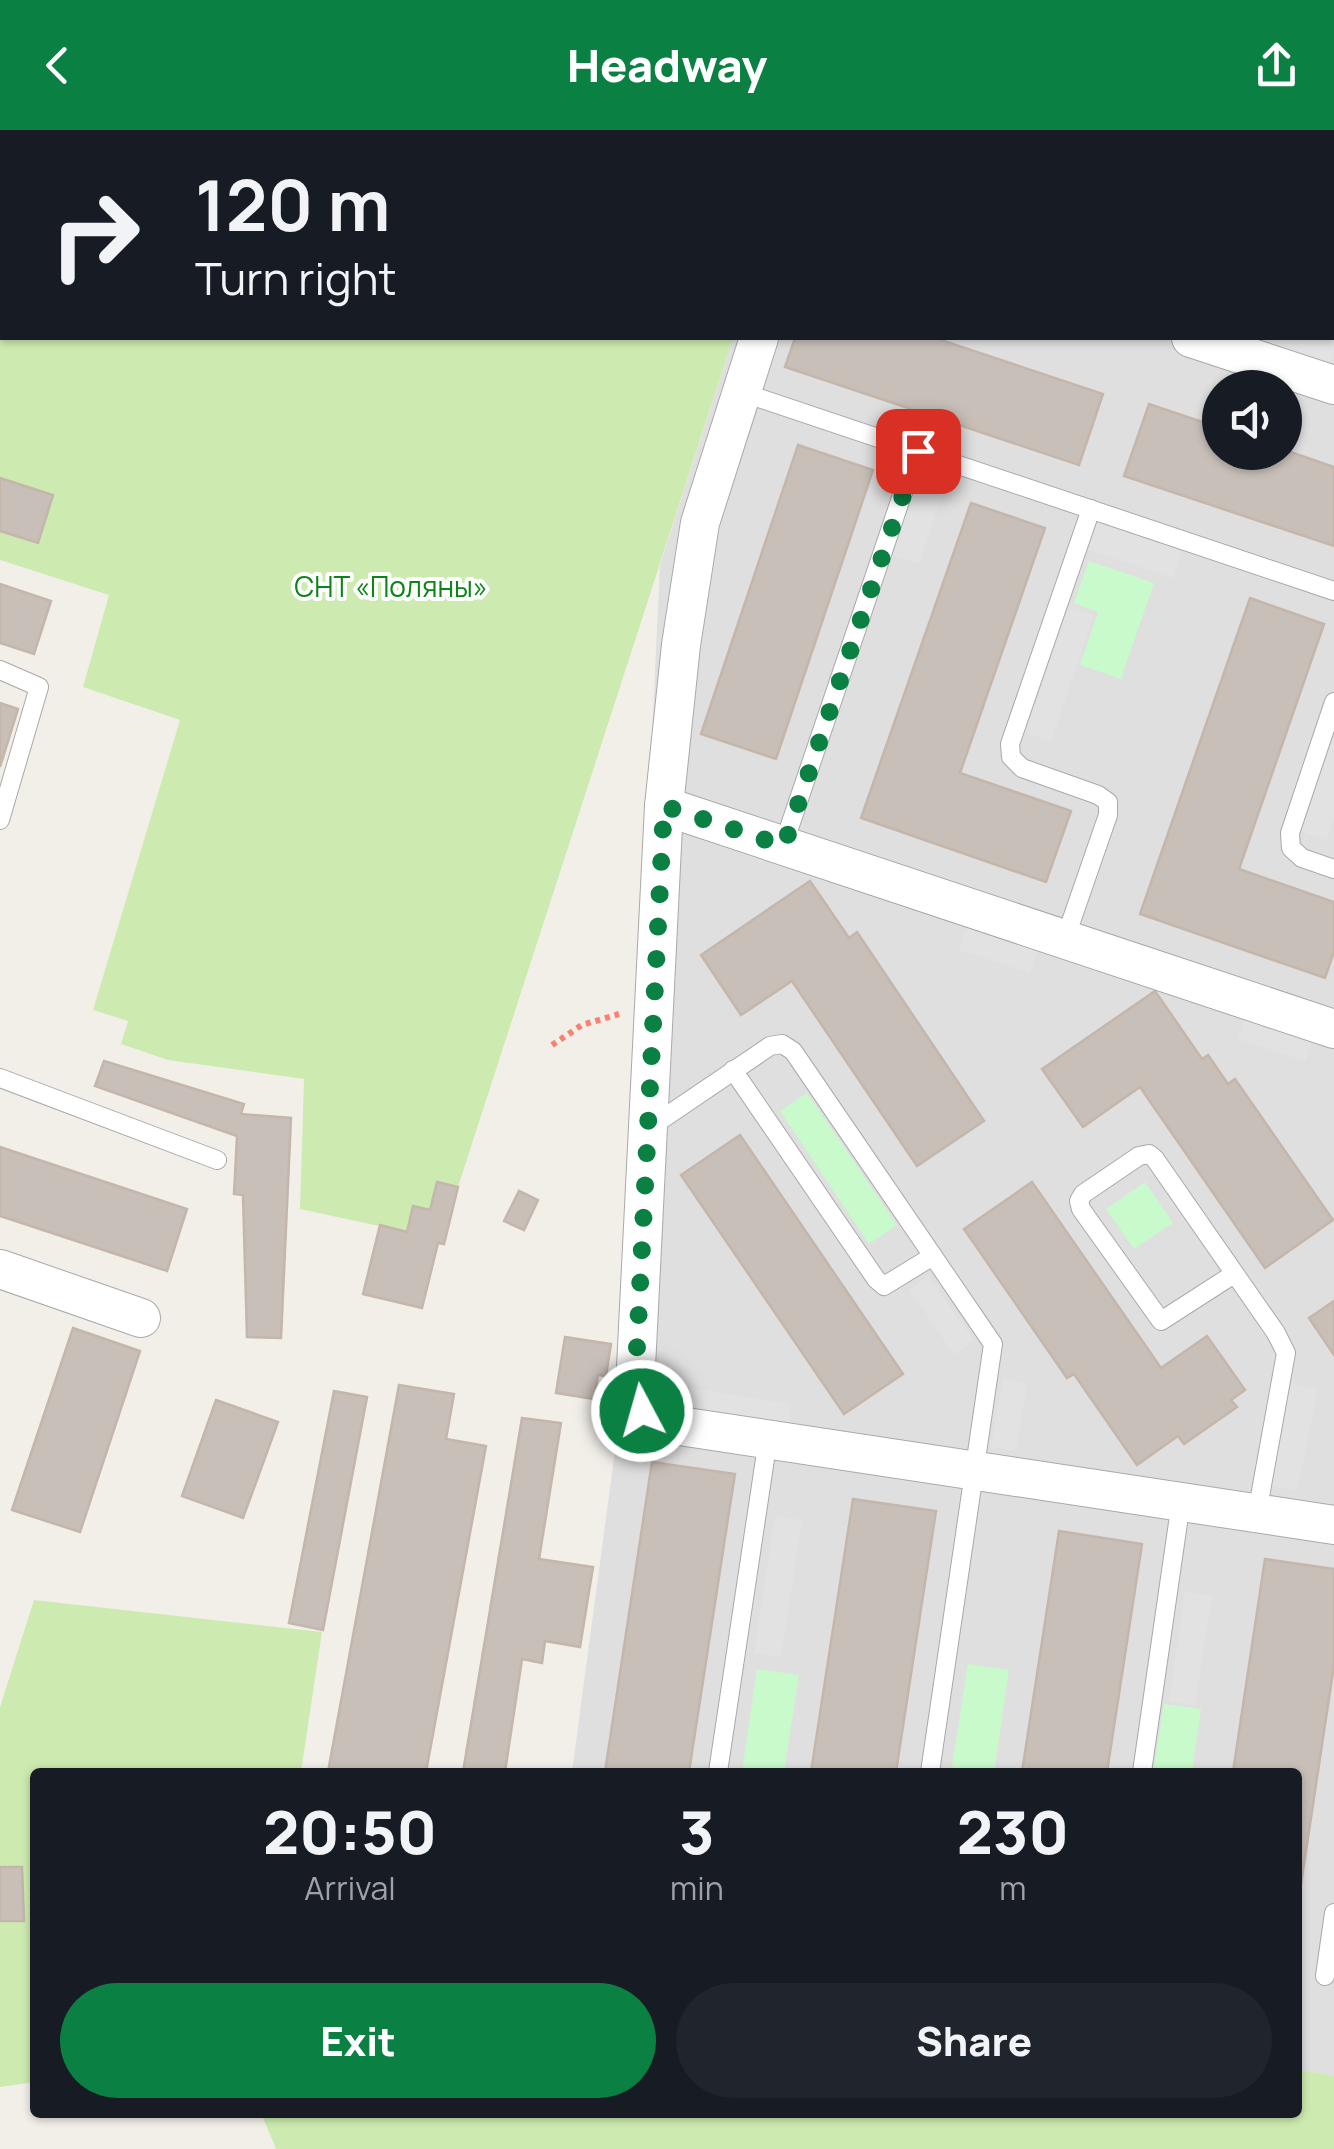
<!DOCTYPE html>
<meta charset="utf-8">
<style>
:root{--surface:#171b24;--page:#20242c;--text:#f1f3f6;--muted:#9ea1a6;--accent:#0b8043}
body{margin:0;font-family:Manrope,sans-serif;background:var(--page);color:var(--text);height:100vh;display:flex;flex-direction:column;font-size:38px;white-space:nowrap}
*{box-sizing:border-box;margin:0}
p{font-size:32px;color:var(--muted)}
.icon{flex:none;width:55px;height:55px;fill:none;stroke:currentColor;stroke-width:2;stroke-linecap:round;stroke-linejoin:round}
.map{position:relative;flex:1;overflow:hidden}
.side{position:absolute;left:30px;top:1638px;width:1272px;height:350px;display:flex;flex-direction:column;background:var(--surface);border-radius:10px;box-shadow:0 2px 8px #0004}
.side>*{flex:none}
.guide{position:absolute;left:0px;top:0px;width:1335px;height:210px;box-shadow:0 2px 8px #0004;background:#171b24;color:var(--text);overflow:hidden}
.fabs{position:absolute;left:1202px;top:240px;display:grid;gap:20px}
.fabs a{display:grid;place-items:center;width:100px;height:100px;border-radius:50%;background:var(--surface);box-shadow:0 2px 8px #0004;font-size:50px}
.pin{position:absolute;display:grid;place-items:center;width:85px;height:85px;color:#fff;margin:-42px;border-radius:20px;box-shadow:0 5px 15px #0006}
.me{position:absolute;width:110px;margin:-55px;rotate:354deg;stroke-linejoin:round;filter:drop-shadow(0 0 8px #0008)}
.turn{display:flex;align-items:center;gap:35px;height:210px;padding:0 30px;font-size:45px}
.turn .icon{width:130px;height:130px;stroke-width:2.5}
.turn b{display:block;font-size:70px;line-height:85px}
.eta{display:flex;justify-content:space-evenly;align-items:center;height:170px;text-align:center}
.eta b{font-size:60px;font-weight:800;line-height:70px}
.action{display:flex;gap:20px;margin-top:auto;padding:20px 30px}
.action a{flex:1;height:115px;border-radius:60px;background:var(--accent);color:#fff;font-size:40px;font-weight:800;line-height:115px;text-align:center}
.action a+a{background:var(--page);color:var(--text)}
header{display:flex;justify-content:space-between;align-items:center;height:130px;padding:0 30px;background:var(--accent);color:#fff;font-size:45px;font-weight:800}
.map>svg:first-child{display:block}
.residential{fill:#e0dfdf;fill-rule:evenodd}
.grass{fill:#cdebb0}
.park{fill:#c8facc}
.parking{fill:#e2e2e2}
.building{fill:#c7bfb8;stroke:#c4b6ab;stroke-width:2.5}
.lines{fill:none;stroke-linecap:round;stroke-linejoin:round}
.service-casing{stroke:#a9a9a9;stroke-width:20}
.minor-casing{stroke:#a9a9a9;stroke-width:40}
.path{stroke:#fa8072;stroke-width:6;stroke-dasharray:5 5;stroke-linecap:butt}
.service{stroke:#fff;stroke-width:18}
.minor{stroke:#fff;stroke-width:38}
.route{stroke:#0b8043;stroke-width:18;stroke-dasharray:0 32.4}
.labels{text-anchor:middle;stroke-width:8;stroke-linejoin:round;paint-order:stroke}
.park-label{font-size:28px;fill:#0c8416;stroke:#fff}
</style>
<header><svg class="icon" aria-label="back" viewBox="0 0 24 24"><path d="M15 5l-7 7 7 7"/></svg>Headway<svg class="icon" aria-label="share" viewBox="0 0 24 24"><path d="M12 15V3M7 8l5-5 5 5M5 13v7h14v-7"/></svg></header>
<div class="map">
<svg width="1334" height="2019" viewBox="0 0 1334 2019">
<rect width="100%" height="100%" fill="#f2efe9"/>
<path class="residential" d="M 550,0 L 1334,0 L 1334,1946 L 1298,1939 L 1298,1642 L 572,1642 L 620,1283 L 660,435 L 733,208 L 1332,208 L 1332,2 L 549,2 ZM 1220,258 L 1285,258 L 1285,322 L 1220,322 Z"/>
<g class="grass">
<polygon points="0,0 523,2 2,2 2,208 733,208 458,1057 438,1052 430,1080 413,1076 407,1102 300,1079 304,949 168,930 121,914 128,891 93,880 180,590 83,557 109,465 0,430"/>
<polygon points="34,1470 322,1502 301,1642 35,1642 35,1952 0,1957 0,1577"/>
<polygon points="1298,1939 1334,1946 1334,2019 276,2019 261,1983 1298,1982"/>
</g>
<g class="park">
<polygon points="1089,431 1154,453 1121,549 1080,535 1098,482 1074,473"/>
<polygon points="807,963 897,1095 869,1114 780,981"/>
<polygon points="1145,1052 1173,1093 1134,1119 1106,1079"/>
<polygon points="968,1534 1009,1540 994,1642 951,1642"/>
<polygon points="757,1539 799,1545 784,1642 742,1642"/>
<polygon points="1164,1574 1201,1579 1192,1642 1153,1642"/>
</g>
<g class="parking">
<polygon points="1333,200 1334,234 1256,208 1332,208"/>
<polygon points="918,348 945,357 919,434 893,425"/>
<polygon points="1097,393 1182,421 1173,448 1088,420"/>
<polygon points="1069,476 1094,485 1051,612 1026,603"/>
<polygon points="1334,605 1334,688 1327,710 1301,701"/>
<polygon points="968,792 1039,815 1030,843 959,820"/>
<polygon points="1246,884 1314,907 1305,931 1238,909"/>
<polygon points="929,1146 974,1211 954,1225 909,1159"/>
<polygon points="1003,1249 1027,1253 1016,1321 991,1317"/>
<polygon points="664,1254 791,1274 787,1302 659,1282"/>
<polygon points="1291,1254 1318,1259 1297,1361 1270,1356"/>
<polygon points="775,1386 802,1390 781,1527 754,1523"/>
<polygon points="1185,1462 1212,1466 1195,1575 1169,1571"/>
</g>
<g class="building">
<polygon points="800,0 979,0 978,2"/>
<polygon points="1095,0 1172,0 1095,2"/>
<polygon points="1332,101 1334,101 1334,181 1332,180"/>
<polygon points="795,208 935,208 1103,264 1079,335 785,237"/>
<polygon points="1149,274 1220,298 1220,322 1285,320 1334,337 1334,416 1124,346"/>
<polygon points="798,315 873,340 776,629 701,604"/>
<polygon points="0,348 53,365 38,413 0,401"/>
<polygon points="971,373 1045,398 960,643 1071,681 1046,752 861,688"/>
<polygon points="0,454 51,471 34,524 0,513"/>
<polygon points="1250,468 1324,494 1239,739 1334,772 1334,822 1325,848 1140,784"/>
<polygon points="0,573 18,579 0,637"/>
<polygon points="810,751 849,808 857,802 984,991 917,1036 792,851 741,885 701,825"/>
<polygon points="1155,861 1202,929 1208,925 1228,954 1235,949 1333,1090 1265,1138 1140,957 1083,997 1042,939"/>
<polygon points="104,931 244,974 241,984 291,988 281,1208 247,1207 243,1065 234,1064 237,1006 95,956"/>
<polygon points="740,1005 903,1244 844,1284 681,1045"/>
<polygon points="0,1017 187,1079 167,1141 0,1086"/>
<polygon points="437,1052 458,1057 444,1114 438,1113 422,1178 363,1164 380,1095 407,1102 413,1076 430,1080"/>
<polygon points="1032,1052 1161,1238 1207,1206 1245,1260 1231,1270 1237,1277 1184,1314 1178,1306 1137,1335 1074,1244 1067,1248 964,1099"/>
<polygon points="519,1061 538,1070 524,1100 504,1091"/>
<polygon points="1334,1171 1334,1225 1309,1188"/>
<polygon points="73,1198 140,1221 80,1402 12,1380"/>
<polygon points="565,1207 611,1214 606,1246 598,1245 594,1269 556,1263"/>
<polygon points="399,1255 454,1264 446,1309 486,1316 426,1642 328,1642"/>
<polygon points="334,1261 367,1267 323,1500 289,1493"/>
<polygon points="216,1270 278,1292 243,1388 182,1366"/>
<polygon points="522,1288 561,1293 539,1429 593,1437 580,1517 545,1511 542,1533 522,1529 505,1642 463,1642"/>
<polygon points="652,1332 735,1344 727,1395 689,1642 605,1642"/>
<polygon points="853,1369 936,1381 896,1642 811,1642"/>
<polygon points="1059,1401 1142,1414 1107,1642 1022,1642"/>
<polygon points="1265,1429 1334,1439 1334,1535 1298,1774 1298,1642 1233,1642"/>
<polygon points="0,1737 22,1737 24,1791 0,1791"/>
</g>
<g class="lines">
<defs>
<g id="service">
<polyline points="1025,2 1026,0"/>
<polyline points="1332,69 1334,70"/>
<polyline points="741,262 1334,461"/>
<polyline points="0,540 39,557 0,690"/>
<polyline points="1334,572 1290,703 1291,718 1302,728 1334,739"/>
<polyline points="783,716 917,321"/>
<polyline points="1065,809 1108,685 1108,672 1098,665 1022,638 1011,627 1010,614 1091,379"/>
<polyline points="733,940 876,1149 884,1156 933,1126"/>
<polyline points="0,948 217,1030"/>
<polyline points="649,998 770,916 782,914 793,921 993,1214 930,1642"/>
<polyline points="1234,1144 1161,1191 1081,1079 1079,1071 1083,1064 1139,1026 1149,1024 1155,1029 1276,1203 1286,1223 1257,1383"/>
<polyline points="718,1642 768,1309"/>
<polyline points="1142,1642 1181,1372"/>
<polyline points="1325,1846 1334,1783"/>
</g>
<g id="minor">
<polyline points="625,0 626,2"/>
<polyline points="23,2 24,0"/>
<polyline points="0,75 2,67"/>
<polyline points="759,208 700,393 681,515 664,676 635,1257 641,1281 660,1293 1334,1395"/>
<polyline points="1191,208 1334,255"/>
<polyline points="664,676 1334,899"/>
<polyline points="0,1139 141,1188"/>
</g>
</defs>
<use href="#service" class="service-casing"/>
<use href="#minor" class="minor-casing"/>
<polyline class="path" points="552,915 582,895 619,884"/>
<use href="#service" class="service"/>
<use href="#minor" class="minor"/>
</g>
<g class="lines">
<polyline class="route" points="642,1281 635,1257 664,676 784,716 918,321"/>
</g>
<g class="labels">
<g class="park-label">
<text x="391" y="467">СНТ «Поляны»</text>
</g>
</g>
</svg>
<div class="fabs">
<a><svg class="icon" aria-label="sound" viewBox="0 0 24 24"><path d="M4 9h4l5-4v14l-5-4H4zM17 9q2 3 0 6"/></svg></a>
</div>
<div class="pin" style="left:918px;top:321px;background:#d93025"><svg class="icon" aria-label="arrive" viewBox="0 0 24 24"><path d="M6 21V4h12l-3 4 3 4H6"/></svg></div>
<svg class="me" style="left:642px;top:1281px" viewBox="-20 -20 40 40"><circle r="17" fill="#0b8043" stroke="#fff" stroke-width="3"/><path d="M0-11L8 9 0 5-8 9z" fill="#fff"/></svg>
<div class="guide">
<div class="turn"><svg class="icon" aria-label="right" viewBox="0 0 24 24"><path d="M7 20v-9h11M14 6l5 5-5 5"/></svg><div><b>120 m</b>Turn right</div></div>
</div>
<section class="side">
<div class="eta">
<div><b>20:50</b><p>Arrival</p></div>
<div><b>3</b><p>min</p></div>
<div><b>230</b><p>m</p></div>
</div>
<div class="action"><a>Exit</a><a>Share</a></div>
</section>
</div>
